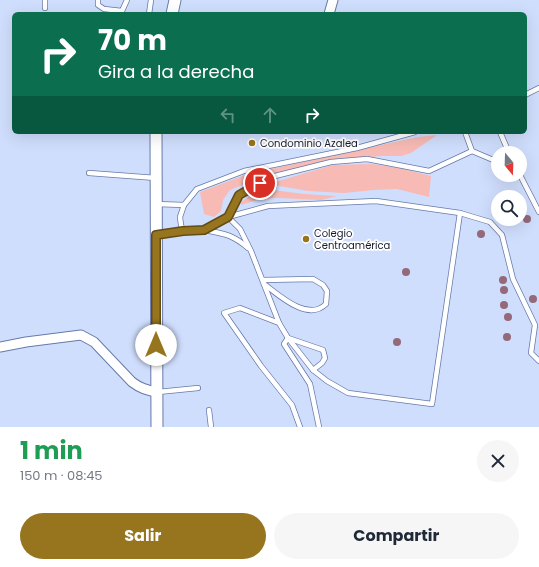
<!DOCTYPE html>
<html lang="es">
<meta charset="utf-8">
<style>
:root{--surface:#fff;--page:#f6f6f7;--text:#1f2937;--muted:#747a83;--accent:#97751e}
body{margin:0;font-family:Poppins,sans-serif;background:var(--page);color:var(--text);height:100vh;display:flex;flex-direction:column;font-size:15px;white-space:nowrap}
*{box-sizing:border-box;margin:0}
p{font-size:13px;color:var(--muted)}
.icon{flex:none;width:22px;height:22px;fill:none;stroke:currentColor;stroke-width:2;stroke-linecap:round;stroke-linejoin:round}
.map{position:relative;height:427px;overflow:hidden}
.sheet{display:flex;flex-direction:column;background:var(--surface);flex:1}
.sheet>*{flex:none}
.guide{position:absolute;left:12px;top:12px;width:515px;height:122px;border-radius:6px;box-shadow:0 4px 16px #0002;background:#0b6e4f;color:#fff;overflow:hidden}
.needle{width:26px;rotate:161deg}
.buttons{position:absolute;left:491px;top:146px;display:grid;gap:8px}
.buttons a{display:grid;place-items:center;width:36px;height:36px;border-radius:50%;background:var(--surface);box-shadow:0 4px 16px #0002;font-size:20px}
.pin{position:absolute;display:grid;place-items:center;width:34px;height:34px;color:#fff;margin:-17px;border:2px solid #fff;border-radius:50%;box-shadow:0 1px 4px #0007}
.me{position:absolute;width:44px;margin:-22px;rotate:0deg;stroke-linejoin:round;filter:drop-shadow(0 0 3px #0008)}
.turn{display:flex;align-items:center;gap:14px;height:84px;padding:0 20px;font-size:18px}
.turn .icon{width:52px;height:52px;stroke-width:2.5}
.turn b{display:block;font-size:28px;line-height:34px}
.lanes{display:flex;align-items:center;height:38px;padding:0 20px;background:#0003;justify-content:center;gap:20px;direction:ltr}
.lanes .off{opacity:.35}
.round{display:grid;place-items:center;flex:none;width:42px;height:42px;border-radius:21px;background:var(--page)}
.overview{display:flex;align-items:center;justify-content:space-between;height:68px;padding:0 20px}
h1{font-size:24px;font-weight:700;line-height:30px;color:#1e9e55}
.primary-button{display:flex;gap:8px;margin-top:auto;padding:8px 20px}
.primary-button a{flex:1;height:46px;border-radius:24px;background:var(--accent);color:#fff;font-size:16px;font-weight:700;line-height:46px;text-align:center}
.primary-button a+a{background:var(--page);color:var(--text)}
.map>svg:first-child{display:block}
.green{fill:#f7bab4}
.lines{fill:none;stroke-linecap:round;stroke-linejoin:round}
.service-casing{stroke:#667aa9;stroke-width:6}
.minor-casing{stroke:#667aa9;stroke-width:11}
.tertiary-casing{stroke:#667aa9;stroke-width:13}
.service{stroke:#fff;stroke-width:4.5}
.minor{stroke:#fff;stroke-width:9}
.tertiary{stroke:#fff;stroke-width:11}
.tree{fill:#94697a}
.route-casing{stroke:#624c14;stroke-width:10}
.route{stroke:#97751e;stroke-width:7}
.poi-dot{fill:#97751e;stroke:#fff;stroke-width:1.5}
.labels{text-anchor:middle;stroke-width:3.5;stroke-linejoin:round;paint-order:stroke}
.poi-label{font-size:10px;fill:#131b2d;stroke:#fff;text-anchor:start}
</style>
<div class="map">
<svg width="539" height="427" viewBox="0 0 539 427">
<rect width="100%" height="100%" fill="#d0defd"/>
<g class="green">
<polygon points="437,135 411,153 401,156 382,156 330,160 264,176 230,190 223,200 221,211 214,217 204,214 200,192 245,175 275,168 418,137"/>
<polygon points="372,164 400,168 431,176 429,197 397,189 374,190 344,193 308,191 268,184 333,165"/>
<polygon points="260,189 273,190 304,194 337,196 321,200 278,198 260,199 241,205 241,202"/>
</g>
<g class="lines">
<defs>
<g id="service">
<polyline points="98,0 98,5 104,9 122,11 127,0"/>
<polyline points="45,8 45,0"/>
<polyline points="149,14 151,0"/>
<polyline points="525,95 539,88"/>
<polyline points="415,132 357,148 244,171 197,189 184,205 180,217 181,225 183,231 204,230 228,217 268,206 376,201 460,213 490,222 502,235 513,279 535,325 531,353 539,361"/>
<polyline points="465,132 472,151 498,162"/>
<polyline points="500,132 509,153"/>
<polyline points="89,173 156,178"/>
<polyline points="520,175 539,212"/>
<polyline points="156,204 184,205"/>
<polyline points="228,217 240,229 251,251 279,323 288,338 313,370 327,381 348,393 432,404 460,213"/>
<polyline points="228,217 239,195 271,177 331,162 367,159 429,171 472,151"/>
<path d="M 204,230 C 224,234 232,234 248,248"/>
<polyline points="156,235 183,231"/>
<path d="M 263,280 L 313,279 L 323,285 L 327,291 L 326,304 C 308,322 280,296 264,284"/>
<polyline points="279,323 240,308 224,313 261,366 292,405 300,427"/>
<polyline points="288,338 284,344 310,384 319,427"/>
<polyline points="288,338 323,350 325,358 322,363 313,370"/>
<polyline points="158,392 198,388"/>
<polyline points="209,410 211,427"/>
</g>
<g id="minor">
<polyline points="329,14 333,0"/>
<path d="M 0,347 L 26,342 L 81,335 L 94,342 L 132,382 C 140,388 146,390 157,392"/>
</g>
<g id="tertiary">
<polyline points="172,14 175,0"/>
<polyline points="156,132 157,427"/>
</g>
</defs>
<use href="#service" class="service-casing"/>
<use href="#minor" class="minor-casing"/>
<use href="#tertiary" class="tertiary-casing"/>
<use href="#service" class="service"/>
<use href="#minor" class="minor"/>
<use href="#tertiary" class="tertiary"/>
</g>
<g class="tree">
<circle cx="527" cy="219" r="4"/>
<circle cx="481" cy="234" r="4"/>
<circle cx="406" cy="272" r="4"/>
<circle cx="503" cy="280" r="4"/>
<circle cx="504" cy="290" r="4"/>
<circle cx="533" cy="299" r="4"/>
<circle cx="504" cy="305" r="4"/>
<circle cx="508" cy="317" r="4"/>
<circle cx="507" cy="337" r="4"/>
<circle cx="397" cy="342" r="4"/>
</g>
<g class="lines">
<defs>
<polyline id="route" points="156,345 156,235 183,231 204,230 228,217 239,195 260,183"/>
</defs>
<use href="#route" class="route-casing"/>
<use href="#route" class="route"/>
</g>
<g class="poi-dot">
<circle cx="252" cy="143" r="4"/>
<circle cx="306" cy="239" r="4"/>
</g>
<g class="labels">
<g class="poi-label">
<text x="260" y="147">Condominio Azalea</text>
<text x="314" y="237">Colegio<tspan x="314" dy="12">Centroamérica</tspan></text>
</g>
</g>
</svg>
<div class="buttons">
<a><svg class="needle" viewBox="-14 -14 28 28"><path d="M0-13l5 13h-10z" fill="#e53935"/><path d="M0 13l5-13h-10z" fill="#747a83"/></svg></a>
<a><svg class="icon" aria-label="search" viewBox="0 0 24 24"><circle cx="10" cy="10" r="6"/><path d="M15 15l6 6"/></svg></a>
</div>
<div class="pin" style="left:260px;top:183px;background:#d93025"><svg class="icon" aria-label="arrive" viewBox="0 0 24 24"><path d="M6 21V4h12l-3 4 3 4H6"/></svg></div>
<svg class="me" style="left:156px;top:345px" viewBox="-20 -20 40 40"><circle r="19" fill="#fff"/><path d="M0-13L10 11 0 6-10 11z" fill="#97751e"/></svg>
<div class="guide">
<div class="turn"><svg class="icon" aria-label="right" viewBox="0 0 24 24"><path d="M7 20v-9h11M14 6l5 5-5 5"/></svg><div><b>70 m</b>Gira a la derecha</div></div>
<div class="lanes"><svg class="icon off" aria-label="left" viewBox="0 0 24 24"><path d="M17 20v-9H6M10 6l-5 5 5 5"/></svg><svg class="icon off" aria-label="ahead" viewBox="0 0 24 24"><path d="M12 20V5M6 11l6-6 6 6"/></svg><svg class="icon" aria-label="right" viewBox="0 0 24 24"><path d="M7 20v-9h11M14 6l5 5-5 5"/></svg></div>
</div>
</div>
<section class="sheet">
<div class="overview"><div><h1>1 min</h1><p>150 m · 08:45</p></div><a class="round"><svg class="icon" aria-label="close" viewBox="0 0 24 24"><path d="M6 6l12 12M18 6L6 18"/></svg></a></div>
<div class="primary-button"><a>Salir</a><a>Compartir</a></div>
</section>
